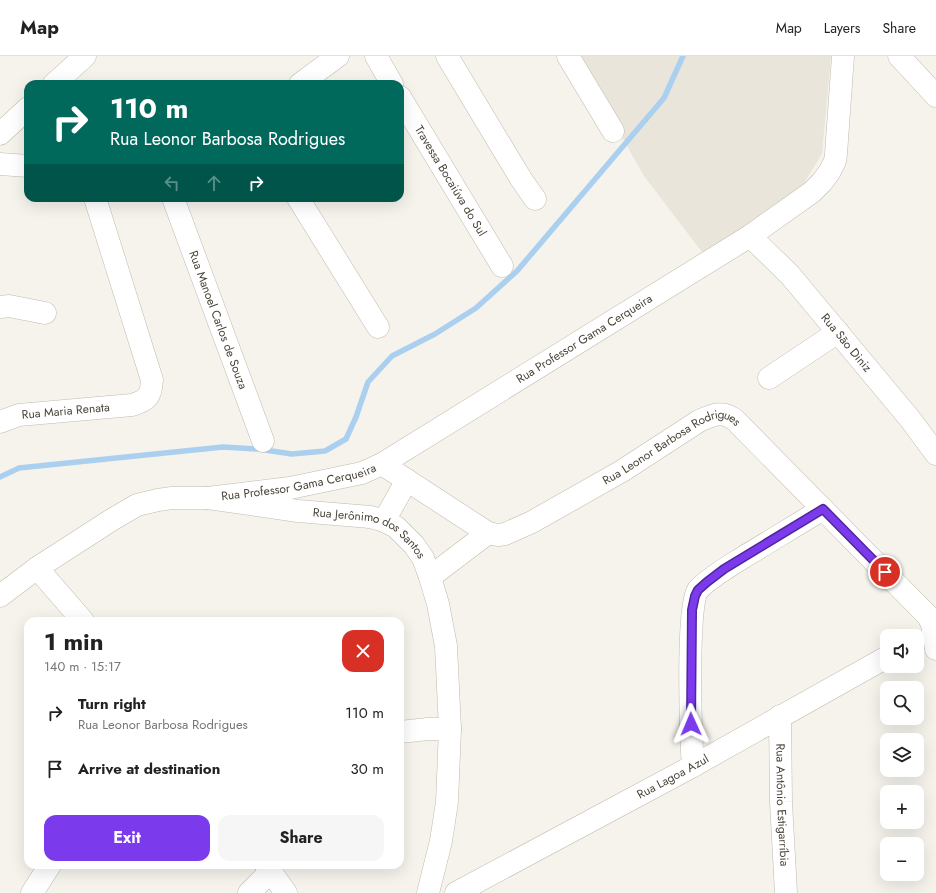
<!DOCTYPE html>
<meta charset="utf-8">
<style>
:root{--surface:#fff;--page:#f6f6f6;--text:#222;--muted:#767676;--line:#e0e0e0;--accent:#7c3aed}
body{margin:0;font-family:Jost,sans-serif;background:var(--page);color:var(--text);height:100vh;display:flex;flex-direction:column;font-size:15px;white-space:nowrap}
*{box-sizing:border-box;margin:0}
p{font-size:13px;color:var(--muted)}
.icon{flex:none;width:22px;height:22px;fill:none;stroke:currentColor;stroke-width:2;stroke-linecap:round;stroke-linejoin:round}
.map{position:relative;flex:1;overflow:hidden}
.details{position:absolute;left:24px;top:561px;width:380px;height:252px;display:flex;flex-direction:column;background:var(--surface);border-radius:12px;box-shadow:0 4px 16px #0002}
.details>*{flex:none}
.top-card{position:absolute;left:24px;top:24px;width:380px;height:122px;border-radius:12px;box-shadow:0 4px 16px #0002;background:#00695c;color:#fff;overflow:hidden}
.fabs{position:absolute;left:880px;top:573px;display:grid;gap:8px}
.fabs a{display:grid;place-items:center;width:44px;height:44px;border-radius:8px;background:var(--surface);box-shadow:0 4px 16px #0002;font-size:20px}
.pin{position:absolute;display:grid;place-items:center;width:34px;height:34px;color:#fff;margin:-17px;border:2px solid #fff;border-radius:50%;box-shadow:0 1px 4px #0007}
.me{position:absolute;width:44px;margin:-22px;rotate:359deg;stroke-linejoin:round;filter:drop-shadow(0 0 3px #0008)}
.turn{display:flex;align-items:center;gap:14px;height:84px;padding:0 20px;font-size:18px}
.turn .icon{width:52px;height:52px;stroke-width:2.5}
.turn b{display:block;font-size:28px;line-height:34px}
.lanes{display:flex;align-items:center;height:38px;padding:0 20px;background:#0003;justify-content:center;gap:20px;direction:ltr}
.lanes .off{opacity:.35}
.round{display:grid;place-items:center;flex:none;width:42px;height:42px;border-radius:12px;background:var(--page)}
.headline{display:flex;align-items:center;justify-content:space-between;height:68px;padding:0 20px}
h1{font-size:24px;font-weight:700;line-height:30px}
.button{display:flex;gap:8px;margin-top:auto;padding:8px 20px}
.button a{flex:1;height:46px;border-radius:12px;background:var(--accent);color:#fff;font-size:16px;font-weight:700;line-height:46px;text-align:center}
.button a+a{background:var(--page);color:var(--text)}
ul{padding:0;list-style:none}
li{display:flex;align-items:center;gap:12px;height:56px;padding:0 20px}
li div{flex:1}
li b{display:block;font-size:15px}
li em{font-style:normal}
header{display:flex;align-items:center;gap:24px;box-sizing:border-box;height:56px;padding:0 20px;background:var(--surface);border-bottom:1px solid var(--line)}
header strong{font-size:19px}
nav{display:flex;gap:22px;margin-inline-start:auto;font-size:14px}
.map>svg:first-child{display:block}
.residential{fill:#e9e5da}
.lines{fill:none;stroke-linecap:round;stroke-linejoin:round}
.stream{stroke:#abd0ef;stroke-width:5.5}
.minor-casing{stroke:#c1bbae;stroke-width:23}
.minor{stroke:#fff;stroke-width:22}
.route-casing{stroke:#51269a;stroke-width:10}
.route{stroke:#7c3aed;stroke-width:7}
.labels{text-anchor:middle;stroke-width:3;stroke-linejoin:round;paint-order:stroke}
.street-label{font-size:12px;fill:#4a4439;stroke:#fff}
</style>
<header>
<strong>Map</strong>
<nav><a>Map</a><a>Layers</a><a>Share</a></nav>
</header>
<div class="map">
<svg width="936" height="837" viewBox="0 0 936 837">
<rect width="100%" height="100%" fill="#f5f3ec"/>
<polygon class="residential" points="576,0 831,0 822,98 801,132 705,200 644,120"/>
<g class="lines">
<polyline class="stream" points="0,421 19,412 223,391 258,393 292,398 325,395 346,383 356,361 368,326 392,300 435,278 476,252 517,215 664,42 683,0"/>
<defs>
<g id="minor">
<polyline points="376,0 392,28"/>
<polyline points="447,0 521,123 535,143"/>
<polyline points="568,0 613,75"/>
<polyline points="899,0 936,40"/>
<polyline points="54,28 85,0"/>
<polyline points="300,28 338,0"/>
<path id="s1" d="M 400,41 L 502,210"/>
<polyline points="0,78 28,52"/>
<polyline points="0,108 28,110"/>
<path id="s2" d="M 173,142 L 263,385"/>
<polyline points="298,142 378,271"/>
<path id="s3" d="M 750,180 L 790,219 L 910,363 L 936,398"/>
<polyline points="0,251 9,250 45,257"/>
<polyline points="769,322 838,276"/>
<path id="s4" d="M 0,366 L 19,359 L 132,349 C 148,344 151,340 152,324 L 95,142"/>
<path id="s5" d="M 382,408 L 488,477 L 498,479 L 505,478 L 532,466 L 622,415 L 699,365 C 712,359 722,354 735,364 L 928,560 L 932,568 L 936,593"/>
<path id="s6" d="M 208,442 L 290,432 L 362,417 L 382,408 L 750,180 L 812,136 L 822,126 L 830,115 L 835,105 L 836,98 L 843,0"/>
<polyline points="384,465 407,424"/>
<polyline points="37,512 83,565"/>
<polyline points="430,521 488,477"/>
<path id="s7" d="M 0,540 L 37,512 L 113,463 L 137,449 L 158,444 L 172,442 L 208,442 L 298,455 L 370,461 L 382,464 L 396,471 L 414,489 L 423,502 L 430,521 L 438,548 L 446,590 L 450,673 L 447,746 L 441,785 L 428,837"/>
<path id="s8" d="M 780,660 L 781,746 L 786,837"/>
<polyline points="400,676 428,673 450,673"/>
<path d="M 693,710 C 691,683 686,550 698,534 C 706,524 731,509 742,502 C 769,486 796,469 823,453"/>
<polyline points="266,809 286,837"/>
<polyline points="32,837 50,809"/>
<polyline points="249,837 270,816"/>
<path id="s9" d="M 456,837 L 693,710 L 887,601"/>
</g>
</defs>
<use href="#minor" class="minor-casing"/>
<use href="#minor" class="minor"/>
</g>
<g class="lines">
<defs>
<polyline id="route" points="691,668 692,554 695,540 698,534 707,526 724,513 823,453 885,516"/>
</defs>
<use href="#route" class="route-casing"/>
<use href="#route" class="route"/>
</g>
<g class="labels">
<g class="street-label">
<text dy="4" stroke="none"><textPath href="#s1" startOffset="98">Travessa Bocaiúva do Sul</textPath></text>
<text dy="4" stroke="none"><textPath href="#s2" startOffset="130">Rua Manoel Carlos de Souza</textPath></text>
<text dy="4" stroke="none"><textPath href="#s6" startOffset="416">Rua Professor Gama Cerqueira</textPath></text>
<text dy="4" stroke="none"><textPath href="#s3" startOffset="144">Rua São Diniz</textPath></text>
<text dy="4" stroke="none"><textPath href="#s4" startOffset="67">Rua Maria Renata</textPath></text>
<text dy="4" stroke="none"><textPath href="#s5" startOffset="334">Rua Leonor Barbosa Rodrigues</textPath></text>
<text dy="4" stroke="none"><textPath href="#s6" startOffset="92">Rua Professor Gama Cerqueira</textPath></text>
<text dy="4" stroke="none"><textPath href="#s7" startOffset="405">Rua Jerônimo dos Santos</textPath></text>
<text dy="4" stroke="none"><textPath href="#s9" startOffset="246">Rua Lagoa Azul</textPath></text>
<text dy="4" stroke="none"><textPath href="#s8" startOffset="89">Rua Antônio Estigarríbia</textPath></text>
</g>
</g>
</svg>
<div class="fabs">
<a><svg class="icon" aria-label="sound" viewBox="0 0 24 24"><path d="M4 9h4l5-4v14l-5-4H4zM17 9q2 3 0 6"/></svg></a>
<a><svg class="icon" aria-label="search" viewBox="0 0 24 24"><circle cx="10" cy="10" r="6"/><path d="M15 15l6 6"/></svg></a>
<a><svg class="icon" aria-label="layers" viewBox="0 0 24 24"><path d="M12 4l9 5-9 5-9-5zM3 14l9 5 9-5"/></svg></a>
<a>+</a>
<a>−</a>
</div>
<div class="pin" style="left:885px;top:516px;background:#d93025"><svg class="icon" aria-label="arrive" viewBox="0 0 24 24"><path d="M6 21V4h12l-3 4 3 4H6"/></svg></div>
<svg class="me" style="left:691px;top:668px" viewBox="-20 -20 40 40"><path d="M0-17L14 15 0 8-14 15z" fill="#7c3aed" stroke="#fff" stroke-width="4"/></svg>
<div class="top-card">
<div class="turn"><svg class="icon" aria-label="right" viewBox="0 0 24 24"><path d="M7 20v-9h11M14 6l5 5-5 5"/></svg><div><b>110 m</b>Rua Leonor Barbosa Rodrigues</div></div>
<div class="lanes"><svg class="icon off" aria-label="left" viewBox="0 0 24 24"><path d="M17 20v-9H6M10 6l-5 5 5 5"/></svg><svg class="icon off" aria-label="ahead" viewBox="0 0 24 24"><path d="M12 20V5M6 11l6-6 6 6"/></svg><svg class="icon" aria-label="right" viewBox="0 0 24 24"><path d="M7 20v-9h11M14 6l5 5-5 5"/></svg></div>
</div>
<section class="details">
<div class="headline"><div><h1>1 min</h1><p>140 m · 15:17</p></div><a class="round" style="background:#d93025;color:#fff"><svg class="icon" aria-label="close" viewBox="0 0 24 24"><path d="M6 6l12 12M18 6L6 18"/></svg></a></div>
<ul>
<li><svg class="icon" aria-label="right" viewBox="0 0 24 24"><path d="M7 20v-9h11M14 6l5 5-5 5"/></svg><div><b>Turn right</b><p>Rua Leonor Barbosa Rodrigues</p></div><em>110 m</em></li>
<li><svg class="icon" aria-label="arrive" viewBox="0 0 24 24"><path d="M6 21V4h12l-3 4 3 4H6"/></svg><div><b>Arrive at destination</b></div><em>30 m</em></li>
</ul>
<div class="button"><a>Exit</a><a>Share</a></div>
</section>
</div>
